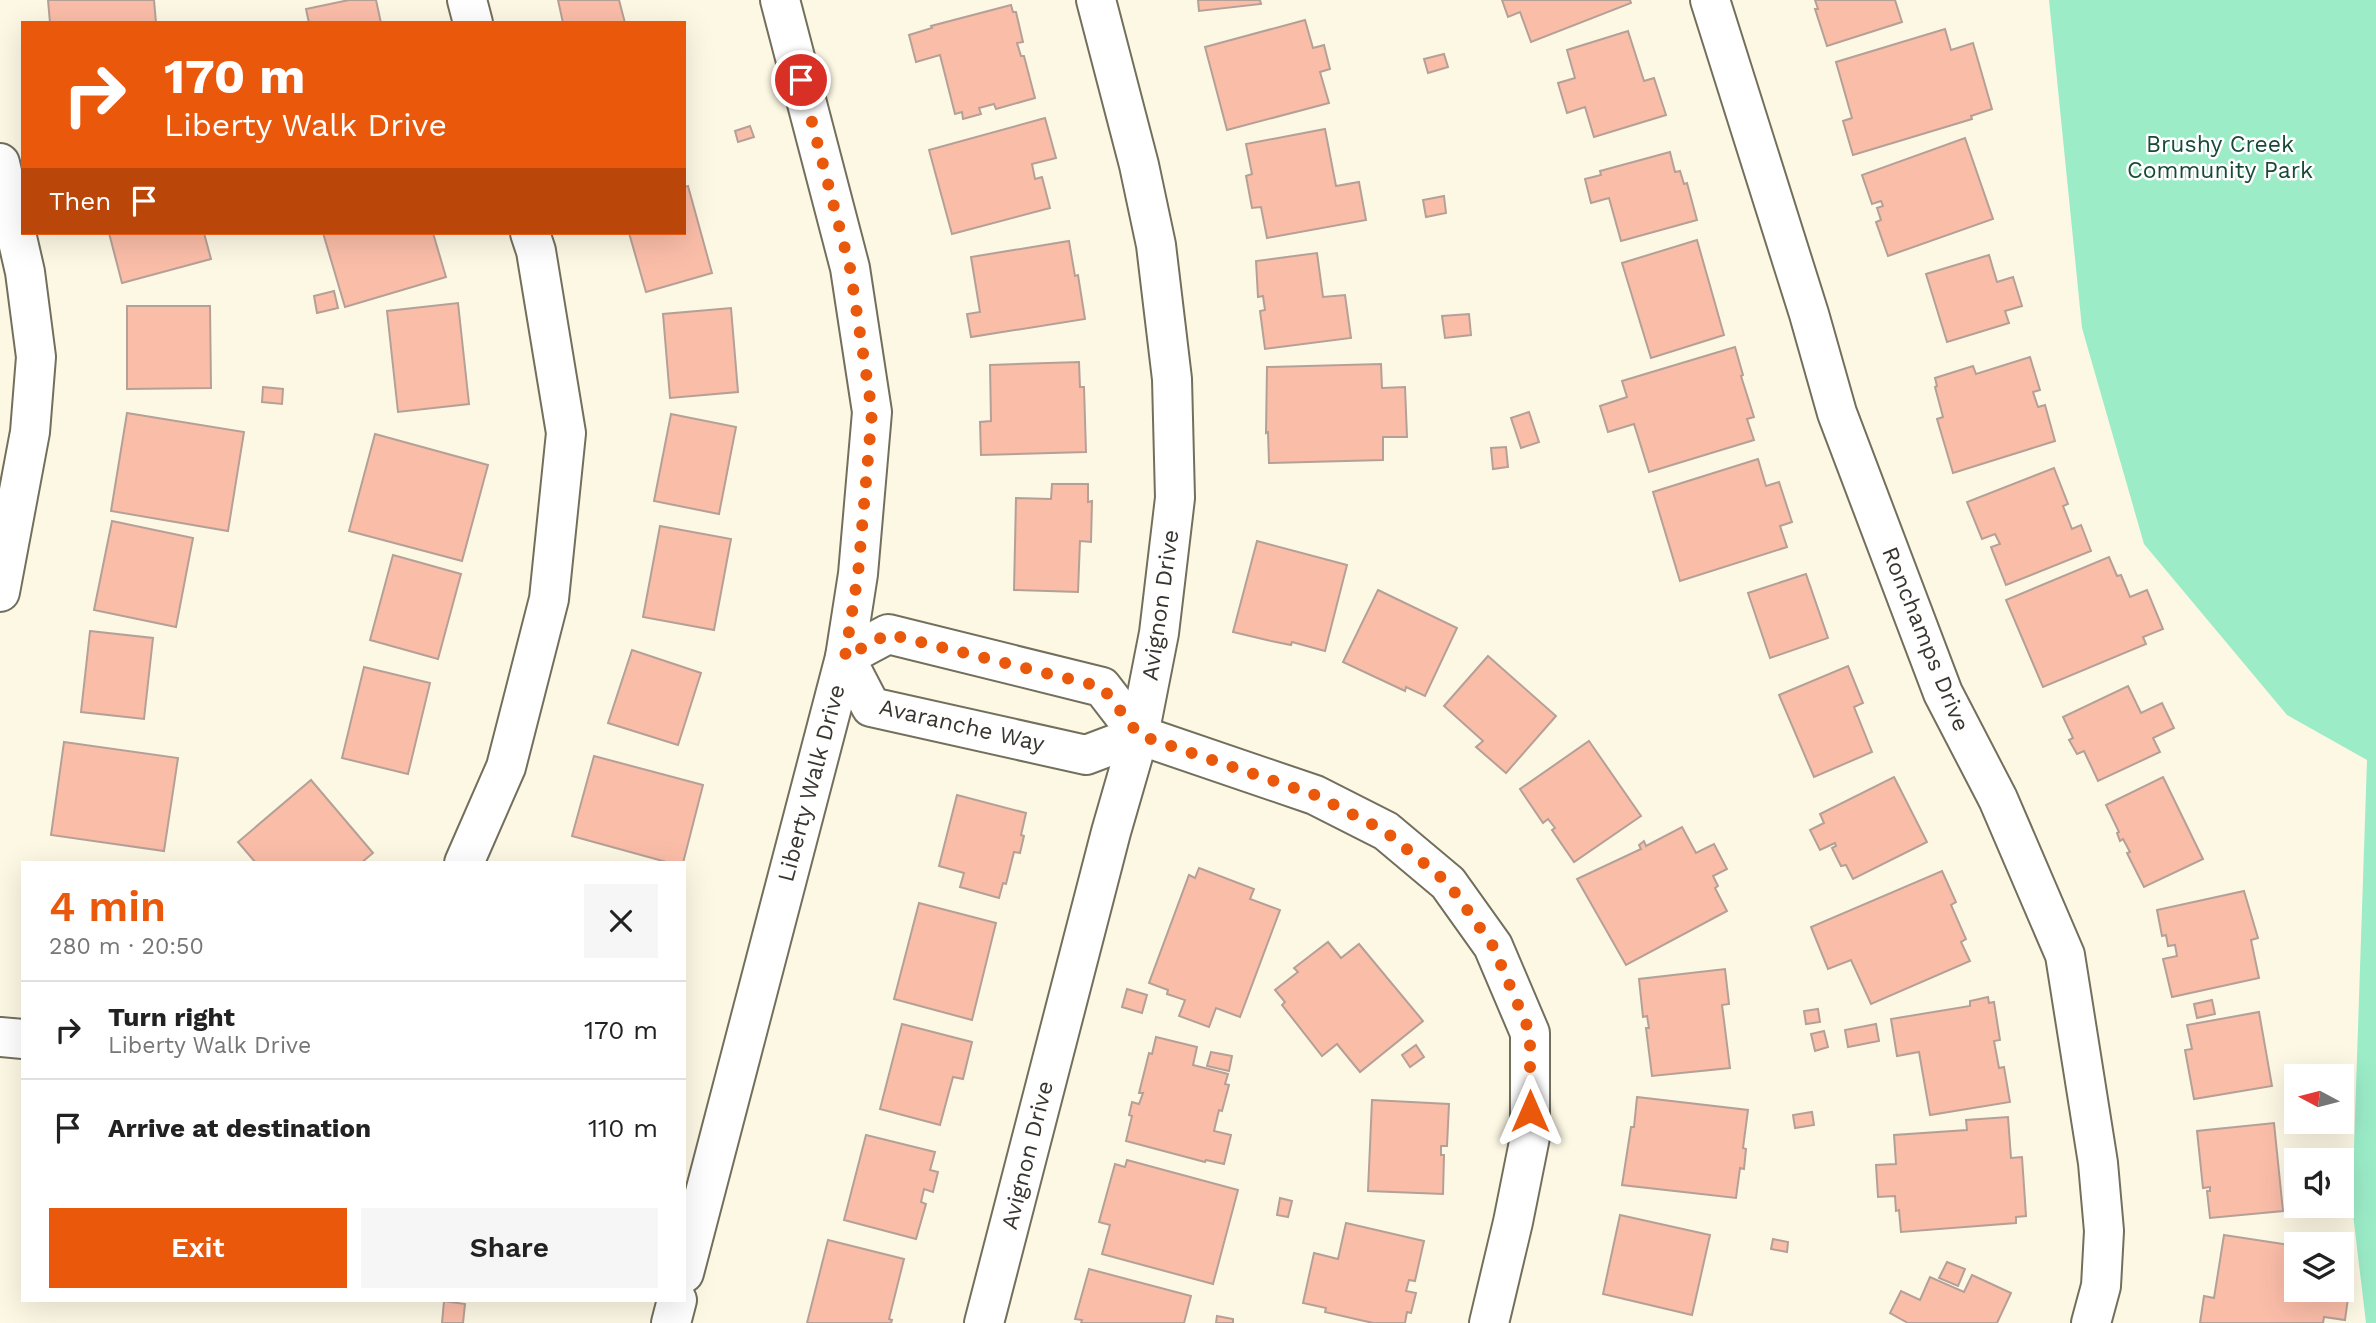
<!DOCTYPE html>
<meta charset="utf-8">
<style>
:root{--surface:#fff;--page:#f6f6f6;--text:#222;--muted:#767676;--line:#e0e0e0;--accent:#ea580c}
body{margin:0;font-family:"Work Sans",sans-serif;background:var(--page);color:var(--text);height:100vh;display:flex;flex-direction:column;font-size:26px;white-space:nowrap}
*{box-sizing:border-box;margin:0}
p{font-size:23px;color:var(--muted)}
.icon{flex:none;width:38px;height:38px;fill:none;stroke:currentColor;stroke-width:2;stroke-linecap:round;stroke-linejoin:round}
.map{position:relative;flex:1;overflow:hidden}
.panel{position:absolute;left:21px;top:861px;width:665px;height:441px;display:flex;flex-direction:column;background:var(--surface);border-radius:0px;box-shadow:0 7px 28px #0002}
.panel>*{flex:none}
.banner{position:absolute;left:21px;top:21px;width:665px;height:214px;border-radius:0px;box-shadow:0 7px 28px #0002;background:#ea580c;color:#fff;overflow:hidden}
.needle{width:46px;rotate:277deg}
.fabs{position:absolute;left:2284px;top:1064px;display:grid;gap:14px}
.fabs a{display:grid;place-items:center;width:70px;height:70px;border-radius:0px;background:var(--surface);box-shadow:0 7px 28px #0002;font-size:35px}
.pin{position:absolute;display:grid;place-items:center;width:60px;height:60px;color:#fff;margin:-30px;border:4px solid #fff;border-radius:50%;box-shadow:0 2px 7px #0007}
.me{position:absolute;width:77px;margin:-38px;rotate:0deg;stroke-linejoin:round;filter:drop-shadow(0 0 5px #0008)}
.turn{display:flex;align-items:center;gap:24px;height:147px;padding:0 28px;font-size:32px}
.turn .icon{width:91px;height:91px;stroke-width:2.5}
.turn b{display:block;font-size:49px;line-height:60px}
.then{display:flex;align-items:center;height:66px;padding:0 28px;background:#0003;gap:14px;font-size:26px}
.round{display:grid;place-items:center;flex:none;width:74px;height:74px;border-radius:0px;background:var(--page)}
.summary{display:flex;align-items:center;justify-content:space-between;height:119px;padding:0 28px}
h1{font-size:42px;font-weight:600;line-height:52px;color:var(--accent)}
.primary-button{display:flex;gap:14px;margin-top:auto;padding:14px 28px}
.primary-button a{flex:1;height:80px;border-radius:0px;background:var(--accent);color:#fff;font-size:28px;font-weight:600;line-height:80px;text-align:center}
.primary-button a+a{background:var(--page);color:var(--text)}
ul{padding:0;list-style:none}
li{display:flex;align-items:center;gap:21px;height:98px;padding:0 28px;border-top:2px solid var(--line)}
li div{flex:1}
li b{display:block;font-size:26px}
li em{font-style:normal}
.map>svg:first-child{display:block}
.green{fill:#9cecc8}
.building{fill:#fabda8;stroke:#b5a098;stroke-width:2}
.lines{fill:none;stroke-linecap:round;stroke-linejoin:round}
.minor-casing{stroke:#736f5d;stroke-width:42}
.minor{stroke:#fff;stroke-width:38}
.route{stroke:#ea580c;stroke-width:12;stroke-dasharray:0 21.6}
.labels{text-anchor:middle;stroke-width:5;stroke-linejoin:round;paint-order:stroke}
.park-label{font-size:23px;fill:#194a37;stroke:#fff}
.street-label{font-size:23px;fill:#38362e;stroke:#fff}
</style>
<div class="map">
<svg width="2376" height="1323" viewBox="0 0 2376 1323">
<rect width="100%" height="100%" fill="#fdf8e4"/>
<polygon class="green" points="2049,0 2376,0 2376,1323 2366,1323 2352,1206 2367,760 2287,715 2144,544 2082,328"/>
<g class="building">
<polygon points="48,0 154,0 156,23 50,23"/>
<polygon points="349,0 376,0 381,23 309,23 306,9"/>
<polygon points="558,0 619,0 625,23 563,23"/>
<polygon points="1198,0 1260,0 1261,4 1199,11"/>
<polygon points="1502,0 1630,0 1631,3 1531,42 1520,12 1508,17"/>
<polygon points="1815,0 1895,0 1902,22 1827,46 1815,9 1818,9"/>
<polygon points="1011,5 1013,12 1016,12 1023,42 1017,43 1021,56 1024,56 1035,98 996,109 994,104 979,108 981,114 963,119 962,112 955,114 940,55 916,62 909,35 932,28 931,26"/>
<polygon points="1305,20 1313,48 1324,45 1330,69 1320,72 1329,103 1227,130 1205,47"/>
<polygon points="1945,29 1951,50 1973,43 1992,109 1971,116 1972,119 1853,155 1843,121 1852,118 1836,62"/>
<polygon points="1628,31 1644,81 1654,78 1666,115 1594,137 1585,107 1567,113 1558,83 1575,78 1567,50"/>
<polygon points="1444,54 1448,67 1428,73 1424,59"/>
<polygon points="1045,118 1056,158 1032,164 1035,179 1042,177 1050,208 952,234 929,150"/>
<polygon points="750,126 754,137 738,142 735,131"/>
<polygon points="1325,129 1336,186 1359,182 1366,220 1267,238 1261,207 1252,208 1246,176 1252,174 1246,144"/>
<polygon points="1965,138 1993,219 1888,256 1876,222 1881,220 1877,208 1883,206 1881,201 1872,204 1862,175"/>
<polygon points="1670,152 1675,172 1680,171 1684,184 1687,183 1697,220 1621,241 1609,198 1591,203 1585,179 1601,175 1600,171"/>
<polygon points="688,186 712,273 646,292 629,233 684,233 684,187"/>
<polygon points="1444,196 1446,213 1426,217 1423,200"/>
<polygon points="109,233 204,233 211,259 122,283"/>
<polygon points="323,233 433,233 446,277 345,307"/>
<polygon points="1697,240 1724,335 1651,358 1622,263"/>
<polygon points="1069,241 1075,276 1078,275 1085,319 971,337 967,314 980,312 971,257"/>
<polygon points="1317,253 1323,297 1345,295 1351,338 1265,349 1260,311 1265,310 1263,296 1258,297 1256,261"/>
<polygon points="1989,255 1997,282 2013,277 2022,306 2005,311 2009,323 1947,342 1926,274"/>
<polygon points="334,291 338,308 317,313 314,296"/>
<polygon points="458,303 469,404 398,412 387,311"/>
<polygon points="127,306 210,306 211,388 127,389"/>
<polygon points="731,308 738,392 670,398 663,314"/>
<polygon points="1469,314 1471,335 1445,338 1442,316"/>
<polygon points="1735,347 1743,375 1741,376 1754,417 1747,419 1754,440 1649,472 1634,424 1608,432 1600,406 1627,397 1622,381"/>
<polygon points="2030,357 2040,390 2033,392 2038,407 2045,405 2055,441 1953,473 1937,419 1943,417 1935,387 1937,386 1935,378 1973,366 1976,374"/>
<polygon points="1079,362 1080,387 1084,387 1086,452 981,455 980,422 991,421 990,365"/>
<polygon points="1381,364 1382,388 1405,387 1407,437 1383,437 1383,460 1269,463 1268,432 1266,433 1267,367"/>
<polygon points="263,387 283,389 282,404 262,402"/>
<polygon points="1529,412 1539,442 1521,448 1511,418"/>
<polygon points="127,413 244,432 228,531 111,511"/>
<polygon points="671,414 736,427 719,514 654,501"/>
<polygon points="375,434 488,465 462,561 349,531"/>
<polygon points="1506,447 1508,467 1493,469 1491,448"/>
<polygon points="1758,459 1766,486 1779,482 1792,522 1780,526 1787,547 1680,581 1653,492"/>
<polygon points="2054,468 2068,504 2063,506 2072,529 2081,525 2091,551 2006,585 1991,547 2000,544 1995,534 1982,539 1967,502"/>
<polygon points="1052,484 1088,484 1088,502 1092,501 1091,542 1080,541 1078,592 1014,590 1016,498 1051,499"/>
<polygon points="112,521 193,538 176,627 94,610"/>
<polygon points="660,526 731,539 714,630 643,617"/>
<polygon points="1257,541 1347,565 1325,651 1292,642 1291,645 1271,641 1233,632"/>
<polygon points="393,555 461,574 438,659 370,640"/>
<polygon points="2109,557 2117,576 2121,575 2130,597 2147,590 2163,629 2143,637 2146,644 2043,687 2006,600"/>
<polygon points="1806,574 1828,638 1770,658 1748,593"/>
<polygon points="1378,590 1457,628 1425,696 1406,687 1405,691 1343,662"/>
<polygon points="90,631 153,638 144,719 81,712"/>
<polygon points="632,650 701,673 678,745 608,723"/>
<polygon points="1488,656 1556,716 1506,773 1476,747 1483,741 1444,706"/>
<polygon points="1848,666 1863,703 1854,707 1872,752 1814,777 1779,695"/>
<polygon points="364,667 430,683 408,774 342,758"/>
<polygon points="2128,686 2141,713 2162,703 2174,728 2153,738 2160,752 2098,781 2084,751 2077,754 2069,740 2073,738 2063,717"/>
<polygon points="1589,741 1641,816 1574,862 1552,830 1555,828 1548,819 1543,823 1520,789"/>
<polygon points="64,742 178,758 164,851 51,835"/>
<polygon points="594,756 703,785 683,863 670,863 572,836"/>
<polygon points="1894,777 1927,842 1853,879 1846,865 1841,866 1832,848 1836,846 1835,843 1820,850 1810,830 1824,823 1820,814"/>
<polygon points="2163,777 2203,859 2144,887 2127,853 2130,852 2123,839 2120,841 2117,833 2119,832 2106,805"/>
<polygon points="311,780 373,853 361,863 256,863 238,842"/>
<polygon points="957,795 1026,813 1021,835 1024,836 1020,853 1014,852 1006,884 1003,883 999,898 960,887 964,873 939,866"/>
<polygon points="1682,827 1696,853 1714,844 1727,869 1713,876 1718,886 1715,888 1727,911 1626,965 1577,879 1641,849 1639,845 1644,841 1646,846"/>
<polygon points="1199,868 1254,889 1250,899 1280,910 1240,1017 1216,1008 1209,1027 1179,1016 1185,1000 1167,994 1168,990 1149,983 1189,875 1195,878"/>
<polygon points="1942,871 1956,902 1951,905 1966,939 1961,942 1970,961 1871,1004 1851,960 1828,969 1811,927"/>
<polygon points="2244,891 2258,938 2251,940 2259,978 2172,997 2163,959 2177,956 2175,945 2168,946 2166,935 2162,936 2157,910"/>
<polygon points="919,903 996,923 972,1020 894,999"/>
<polygon points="1328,942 1341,958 1359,944 1423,1021 1360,1072 1337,1044 1322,1056 1282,1005 1285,1002 1275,990 1298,972 1294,968"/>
<polygon points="1725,969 1729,1004 1722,1005 1730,1068 1652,1076 1646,1028 1649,1028 1647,1016 1643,1017 1639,979"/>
<polygon points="1127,989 1147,995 1142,1013 1122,1007"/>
<polygon points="1988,997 1989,1003 1994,1002 2000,1040 1994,1041 1999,1068 2004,1067 2010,1102 1930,1115 1919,1052 1897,1056 1891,1019 1970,1006 1970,1001"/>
<polygon points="2212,1000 2215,1014 2197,1018 2194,1004"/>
<polygon points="1818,1009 1820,1022 1806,1024 1804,1011"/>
<polygon points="2259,1012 2272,1086 2194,1099 2185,1050 2192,1049 2187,1025"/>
<polygon points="902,1024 972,1042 963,1079 953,1077 940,1125 880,1109"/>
<polygon points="1876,1024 1879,1041 1848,1047 1845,1030"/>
<polygon points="1824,1031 1828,1047 1815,1051 1811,1034"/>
<polygon points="1156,1037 1197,1047 1193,1065 1228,1074 1225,1084 1229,1085 1222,1111 1219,1110 1214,1131 1231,1135 1224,1164 1206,1160 1205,1162 1126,1141 1132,1116 1129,1115 1132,1102 1139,1104 1143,1093 1139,1093 1149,1053 1152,1054"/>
<polygon points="1416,1045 1424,1057 1410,1067 1402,1055"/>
<polygon points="1211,1052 1232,1056 1229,1071 1207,1066"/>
<polygon points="1637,1097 1748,1110 1743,1148 1746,1149 1744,1169 1740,1168 1736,1198 1622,1185 1631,1127 1634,1127"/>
<polygon points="1372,1100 1449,1104 1447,1146 1441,1146 1441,1155 1444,1155 1443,1194 1368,1191"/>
<polygon points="1812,1112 1814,1125 1795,1128 1793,1115"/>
<polygon points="2008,1117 2011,1158 2022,1157 2026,1216 2016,1217 2016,1223 1901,1232 1899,1210 1896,1211 1895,1196 1878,1197 1876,1165 1896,1164 1894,1135 1967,1130 1966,1120"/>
<polygon points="2274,1123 2283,1211 2210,1218 2207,1191 2210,1191 2210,1187 2203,1188 2197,1131"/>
<polygon points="866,1135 935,1152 930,1170 938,1172 933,1192 924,1189 921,1202 926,1204 916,1239 844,1220"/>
<polygon points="1127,1160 1238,1190 1213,1284 1102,1254 1110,1225 1099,1222 1115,1164 1125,1167"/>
<polygon points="1280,1198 1292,1201 1288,1217 1277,1215"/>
<polygon points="1620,1215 1710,1235 1692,1315 1603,1294"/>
<polygon points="1346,1223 1424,1241 1415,1281 1409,1280 1406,1291 1416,1293 1411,1313 1407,1312 1405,1323 1373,1323 1325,1312 1326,1308 1303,1303 1314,1253 1338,1259"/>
<polygon points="2224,1235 2296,1246 2296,1290 2349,1291 2345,1320 2324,1317 2323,1323 2200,1323 2204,1296 2214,1298"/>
<polygon points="1773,1239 1788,1242 1787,1252 1771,1249"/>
<polygon points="828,1240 904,1259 889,1319 892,1320 891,1323 807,1323"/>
<polygon points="1947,1262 1965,1269 1958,1286 1939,1278"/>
<polygon points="1089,1269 1191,1296 1184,1323 1081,1323 1082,1320 1075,1319"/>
<polygon points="1972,1275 2011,1293 1997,1323 1908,1323 1890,1313 1901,1291 1920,1300 1930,1277 1964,1292"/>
<polygon points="444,1301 465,1304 463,1323 442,1323"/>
<polygon points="1217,1316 1233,1319 1233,1323 1216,1323"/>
</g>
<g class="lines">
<defs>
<g id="minor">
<polyline points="467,0 473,23"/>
<polyline points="1710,0 1809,314 1837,413 1943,693 1998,799 2065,955 2098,1163 2104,1231 2101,1286 2091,1323"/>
<polyline points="0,163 25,272 36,357 30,432 0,592"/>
<polyline points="1139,735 1086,755 871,707 845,657 888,634 1102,687 1139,735 1315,795 1386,831 1448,883 1493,946 1530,1033 1530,1137 1513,1222 1489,1323"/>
<polyline points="464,863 506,767 549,599 566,433 536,251 530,233"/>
<polyline points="0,1037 23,1039"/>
<polyline points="684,1273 845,657 858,574 872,412 850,268 780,0"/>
<polyline points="671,1323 677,1300"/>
<polyline points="984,1323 1111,832 1139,735 1159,633 1175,498 1172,379 1156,245 1139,165 1096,0"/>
</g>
</defs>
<use href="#minor" class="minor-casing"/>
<use href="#minor" class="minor"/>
</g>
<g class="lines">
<polyline class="route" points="801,80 850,268 872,412 858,574 845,657 888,634 1102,687 1139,735 1315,795 1385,831 1448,883 1493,946 1530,1033 1530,1111"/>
</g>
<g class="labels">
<g class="park-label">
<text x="2220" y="152">Brushy Creek<tspan x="2220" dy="26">Community Park</tspan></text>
</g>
<g class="street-label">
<text transform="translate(1160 605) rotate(-82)" y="8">Avignon Drive</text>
<text transform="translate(1926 639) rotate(68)" y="8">Ronchamps Drive</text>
<text transform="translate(962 725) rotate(13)" y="8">Avaranche Way</text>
<text transform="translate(811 783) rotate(-75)" y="8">Liberty Walk Drive</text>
<text transform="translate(1027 1155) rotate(-76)" y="8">Avignon Drive</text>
</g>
</g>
</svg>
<div class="fabs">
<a><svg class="needle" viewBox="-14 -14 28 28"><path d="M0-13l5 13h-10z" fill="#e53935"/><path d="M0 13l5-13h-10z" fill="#767676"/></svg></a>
<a><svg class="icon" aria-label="sound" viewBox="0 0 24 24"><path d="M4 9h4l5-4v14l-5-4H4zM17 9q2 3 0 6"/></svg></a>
<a><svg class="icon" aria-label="layers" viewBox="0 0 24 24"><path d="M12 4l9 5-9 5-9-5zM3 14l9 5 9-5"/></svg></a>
</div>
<div class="pin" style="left:801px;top:80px;background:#d93025"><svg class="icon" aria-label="arrive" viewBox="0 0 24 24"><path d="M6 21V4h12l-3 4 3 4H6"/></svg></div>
<svg class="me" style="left:1530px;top:1111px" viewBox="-20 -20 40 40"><path d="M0-17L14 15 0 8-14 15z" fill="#ea580c" stroke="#fff" stroke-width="4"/></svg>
<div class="banner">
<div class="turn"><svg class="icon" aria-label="right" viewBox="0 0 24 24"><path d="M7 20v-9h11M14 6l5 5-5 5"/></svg><div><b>170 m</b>Liberty Walk Drive</div></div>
<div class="then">Then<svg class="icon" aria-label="arrive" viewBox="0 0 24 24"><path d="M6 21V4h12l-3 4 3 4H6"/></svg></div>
</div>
<section class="panel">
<div class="summary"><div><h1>4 min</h1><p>280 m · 20:50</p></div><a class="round"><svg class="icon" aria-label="close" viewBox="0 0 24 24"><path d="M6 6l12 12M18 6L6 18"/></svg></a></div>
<ul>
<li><svg class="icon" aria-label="right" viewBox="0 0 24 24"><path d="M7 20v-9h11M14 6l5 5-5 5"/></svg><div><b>Turn right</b><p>Liberty Walk Drive</p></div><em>170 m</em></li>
<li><svg class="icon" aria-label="arrive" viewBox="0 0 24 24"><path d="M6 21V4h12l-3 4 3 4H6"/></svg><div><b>Arrive at destination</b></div><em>110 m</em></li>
</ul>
<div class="primary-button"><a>Exit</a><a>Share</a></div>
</section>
</div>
